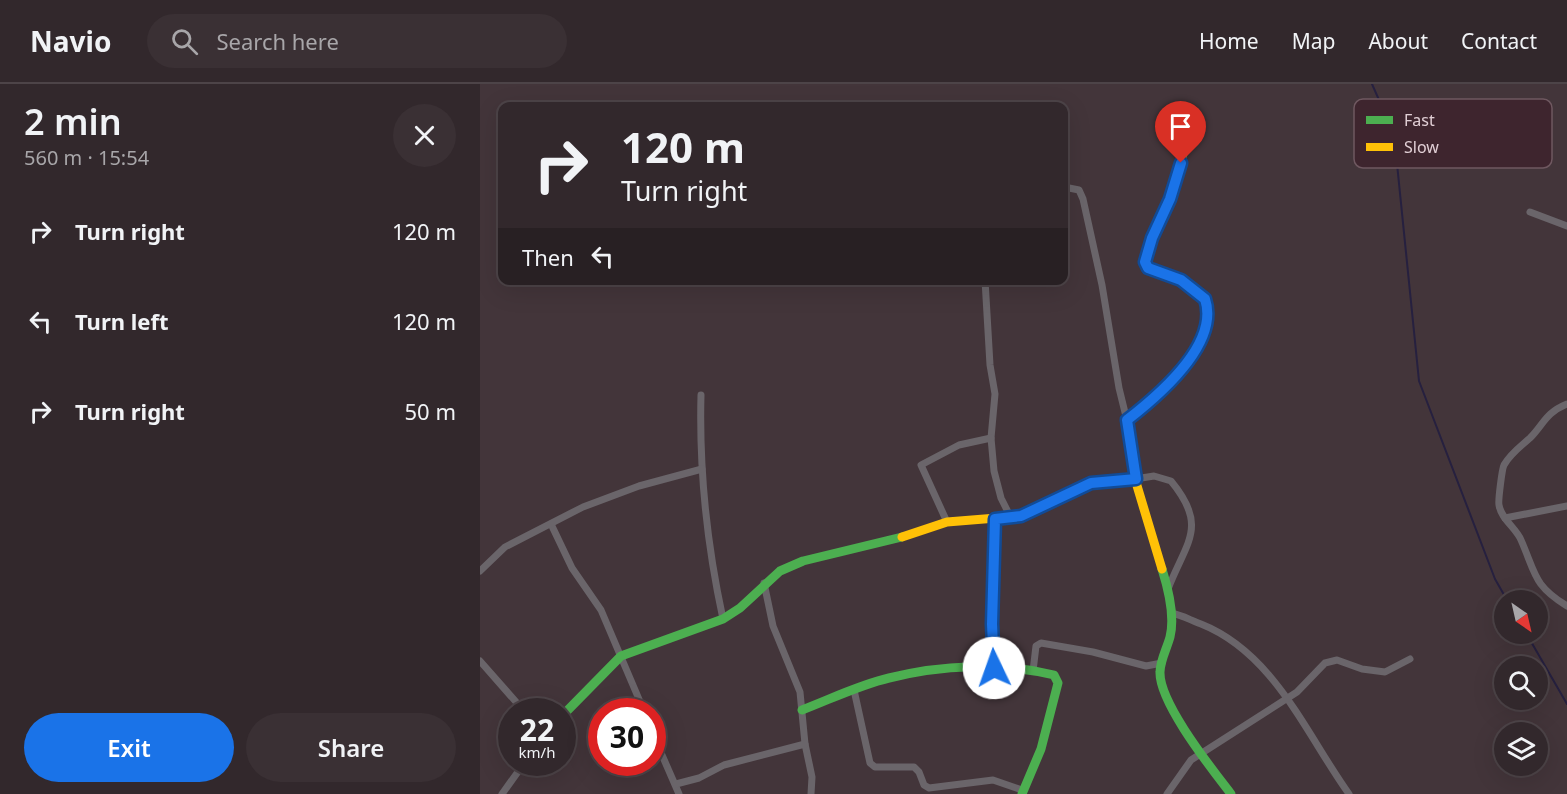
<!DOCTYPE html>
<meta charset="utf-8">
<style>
:root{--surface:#32282c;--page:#3a3034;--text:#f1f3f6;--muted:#a8a6a9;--line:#4d4448;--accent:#1a73e8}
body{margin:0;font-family:"Noto Sans",sans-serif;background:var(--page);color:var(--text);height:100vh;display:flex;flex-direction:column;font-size:22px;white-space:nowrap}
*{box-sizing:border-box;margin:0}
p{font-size:20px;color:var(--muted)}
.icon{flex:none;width:33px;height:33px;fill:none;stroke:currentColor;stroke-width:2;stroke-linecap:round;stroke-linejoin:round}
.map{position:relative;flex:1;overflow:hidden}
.details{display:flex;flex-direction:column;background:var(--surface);width:480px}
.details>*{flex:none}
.banner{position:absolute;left:18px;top:18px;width:570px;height:183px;border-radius:12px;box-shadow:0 6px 24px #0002,0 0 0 2px var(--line);background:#32282c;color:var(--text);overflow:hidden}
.needle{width:39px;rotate:146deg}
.tools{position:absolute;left:1014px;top:506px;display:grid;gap:12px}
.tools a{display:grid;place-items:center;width:54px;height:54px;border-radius:50%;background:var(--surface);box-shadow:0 6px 24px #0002,0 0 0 2px var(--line);font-size:30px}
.speed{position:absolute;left:18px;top:614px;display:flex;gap:12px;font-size:30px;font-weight:700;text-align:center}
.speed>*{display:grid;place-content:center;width:78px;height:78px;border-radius:50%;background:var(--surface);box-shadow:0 6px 24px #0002,0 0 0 2px var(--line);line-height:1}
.speed small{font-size:15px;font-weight:400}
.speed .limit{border:9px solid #d22;background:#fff;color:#111}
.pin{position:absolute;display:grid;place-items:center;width:51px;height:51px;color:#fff;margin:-62px -26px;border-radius:50% 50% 50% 0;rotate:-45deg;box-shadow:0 0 6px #0007}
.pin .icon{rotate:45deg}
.me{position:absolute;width:66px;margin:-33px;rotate:357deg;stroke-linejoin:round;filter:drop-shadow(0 0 4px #0008)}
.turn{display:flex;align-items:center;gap:21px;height:126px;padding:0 24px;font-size:27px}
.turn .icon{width:78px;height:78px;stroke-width:2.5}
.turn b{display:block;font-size:42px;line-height:51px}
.then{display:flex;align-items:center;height:57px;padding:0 24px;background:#0003;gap:12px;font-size:22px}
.round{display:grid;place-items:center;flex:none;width:63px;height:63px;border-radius:32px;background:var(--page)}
.summary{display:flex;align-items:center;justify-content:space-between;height:102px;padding:0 24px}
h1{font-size:36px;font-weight:600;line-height:45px}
.cta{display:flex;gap:12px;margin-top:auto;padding:12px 24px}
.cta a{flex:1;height:69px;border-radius:36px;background:var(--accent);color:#fff;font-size:24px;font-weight:600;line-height:69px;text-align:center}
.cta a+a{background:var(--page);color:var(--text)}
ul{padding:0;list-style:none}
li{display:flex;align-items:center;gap:18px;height:90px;padding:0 24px}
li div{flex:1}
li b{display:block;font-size:22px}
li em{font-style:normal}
header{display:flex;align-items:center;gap:36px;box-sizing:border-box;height:84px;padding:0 30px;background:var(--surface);border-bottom:2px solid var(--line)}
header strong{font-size:28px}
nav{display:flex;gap:33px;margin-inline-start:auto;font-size:21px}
.search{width:420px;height:54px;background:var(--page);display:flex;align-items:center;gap:15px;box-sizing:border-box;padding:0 21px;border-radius:33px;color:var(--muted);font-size:22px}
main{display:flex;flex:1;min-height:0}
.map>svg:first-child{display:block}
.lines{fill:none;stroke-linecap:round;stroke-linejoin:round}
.stream{stroke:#26203f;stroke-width:2}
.street{stroke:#6a656a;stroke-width:7}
.fast{stroke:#4caf50;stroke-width:9}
.slow{stroke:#ffc107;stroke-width:9}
.route-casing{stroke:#114b97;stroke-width:15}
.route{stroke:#1a73e8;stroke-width:10}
.key{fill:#3e252e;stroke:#6f5860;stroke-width:1.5}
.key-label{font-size:16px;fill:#e1cfd5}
</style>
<header>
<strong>Navio</strong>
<div class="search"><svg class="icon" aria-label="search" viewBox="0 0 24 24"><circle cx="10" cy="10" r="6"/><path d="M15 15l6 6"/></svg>Search here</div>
<nav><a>Home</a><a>Map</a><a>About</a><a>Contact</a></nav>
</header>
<main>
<section class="details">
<div class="summary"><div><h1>2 min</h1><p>560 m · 15:54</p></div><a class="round"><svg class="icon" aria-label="close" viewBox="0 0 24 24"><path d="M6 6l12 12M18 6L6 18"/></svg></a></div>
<ul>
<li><svg class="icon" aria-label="right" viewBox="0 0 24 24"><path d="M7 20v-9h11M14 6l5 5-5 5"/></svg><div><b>Turn right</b></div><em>120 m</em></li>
<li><svg class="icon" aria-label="left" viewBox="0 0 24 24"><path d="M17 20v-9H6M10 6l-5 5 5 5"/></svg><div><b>Turn left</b></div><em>120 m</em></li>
<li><svg class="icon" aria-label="right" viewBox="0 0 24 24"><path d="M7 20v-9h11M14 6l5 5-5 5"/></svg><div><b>Turn right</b></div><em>50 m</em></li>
</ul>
<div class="cta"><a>Exit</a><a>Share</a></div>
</section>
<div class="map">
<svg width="1087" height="710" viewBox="0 0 1087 710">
<rect width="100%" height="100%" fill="#43353a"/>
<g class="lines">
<g class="stream">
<polyline points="892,0 914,50 939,297 1015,495 1027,516"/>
<polyline points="1046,549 1087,620"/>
</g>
<g class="street">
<path d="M 584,103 L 599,106 L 603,115 L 622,201 L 639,304 L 650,349 L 655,395 L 674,392 L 691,397 C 729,443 706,458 688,505"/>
<polyline points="1050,128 1087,142"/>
<polyline points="505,196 510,281 515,310 511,354 514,387 521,414 531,434"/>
<path d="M 221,311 C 219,387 227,461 243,535"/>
<path d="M 1087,320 C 1065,329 1064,340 1050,354 C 1041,362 1030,370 1024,381 C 1022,385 1018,417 1019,421 C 1021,435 1036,444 1041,456 C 1056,490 1053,501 1087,522"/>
<polyline points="1025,434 1087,422"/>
<polyline points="467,438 441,381 479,361 511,354"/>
<polyline points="71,440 92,484 121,526 164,627"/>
<polyline points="0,487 25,463 103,423 159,402 222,385"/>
<polyline points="284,499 293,542 320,608 325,660 332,693 331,710"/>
<path d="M 691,529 C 702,531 710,536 721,540 C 794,569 826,650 869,710"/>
<polyline points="0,577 44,627"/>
<polyline points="514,584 512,540 515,435"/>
<polyline points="553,587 556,562 561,559 613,568 666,582 682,579"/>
<polyline points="374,606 390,679 395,683 434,683 439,688 444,701 449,704 513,696 542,706"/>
<polyline points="172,648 199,710"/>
<polyline points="196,700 219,694 244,681 325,660"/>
<polyline points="22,710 45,678"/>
<polyline points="687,710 711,676 817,608 845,579 857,576 882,585 905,588 930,575"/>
</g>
<g class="fast">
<path d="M 647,336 C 673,314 757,245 718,207 C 705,194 685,190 668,184 L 665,178 L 672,154 L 690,115 L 705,63"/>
<path d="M 682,485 C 688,504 695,533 690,553 C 687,564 680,577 680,588 C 679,619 732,685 751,710"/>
<path d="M 322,626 C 351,615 379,601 409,594 C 461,581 522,578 574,591 L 578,599 L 561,665 L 542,710"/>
<polyline points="82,632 141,572 243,535 260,524 300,487 323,477 422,453"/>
</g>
<polyline class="slow" points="422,453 467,438 541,432 611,399 655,395 682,485"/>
</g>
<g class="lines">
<defs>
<path id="route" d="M 514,584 L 512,540 L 515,435 L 541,432 L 611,399 L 656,395 L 647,336 C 678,312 740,260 725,215 L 701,196 L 668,184 L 665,178 L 672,154 L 690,115 L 701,79"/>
</defs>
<use href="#route" class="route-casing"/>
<use href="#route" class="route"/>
</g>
<rect x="874" y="15" width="198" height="69" rx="9" class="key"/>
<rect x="886" y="32" width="27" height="8" fill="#4caf50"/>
<rect x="886" y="59" width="27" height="8" fill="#ffc107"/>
<g class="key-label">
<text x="924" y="42">Fast</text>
<text x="924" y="69">Slow</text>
</g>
</svg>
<div class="tools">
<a><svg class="needle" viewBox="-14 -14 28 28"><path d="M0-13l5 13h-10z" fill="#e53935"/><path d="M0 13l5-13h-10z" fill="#a8a6a9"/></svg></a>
<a><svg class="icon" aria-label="search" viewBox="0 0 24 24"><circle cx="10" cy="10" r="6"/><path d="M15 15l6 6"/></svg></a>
<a><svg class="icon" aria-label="layers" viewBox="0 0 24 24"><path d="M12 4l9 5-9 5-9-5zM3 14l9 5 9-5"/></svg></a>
</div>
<div class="speed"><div>22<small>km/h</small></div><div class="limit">30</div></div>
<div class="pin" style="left:701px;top:79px;background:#d93025"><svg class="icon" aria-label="arrive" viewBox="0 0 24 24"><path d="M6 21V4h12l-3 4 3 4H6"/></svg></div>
<svg class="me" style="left:514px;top:584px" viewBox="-20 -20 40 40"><circle r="19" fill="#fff"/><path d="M0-13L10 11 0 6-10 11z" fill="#1a73e8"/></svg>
<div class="banner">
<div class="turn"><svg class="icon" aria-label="right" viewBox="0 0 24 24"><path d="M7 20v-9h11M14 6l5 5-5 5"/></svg><div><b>120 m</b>Turn right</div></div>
<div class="then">Then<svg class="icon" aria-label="left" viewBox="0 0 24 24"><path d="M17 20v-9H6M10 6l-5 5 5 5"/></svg></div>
</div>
</div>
</main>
